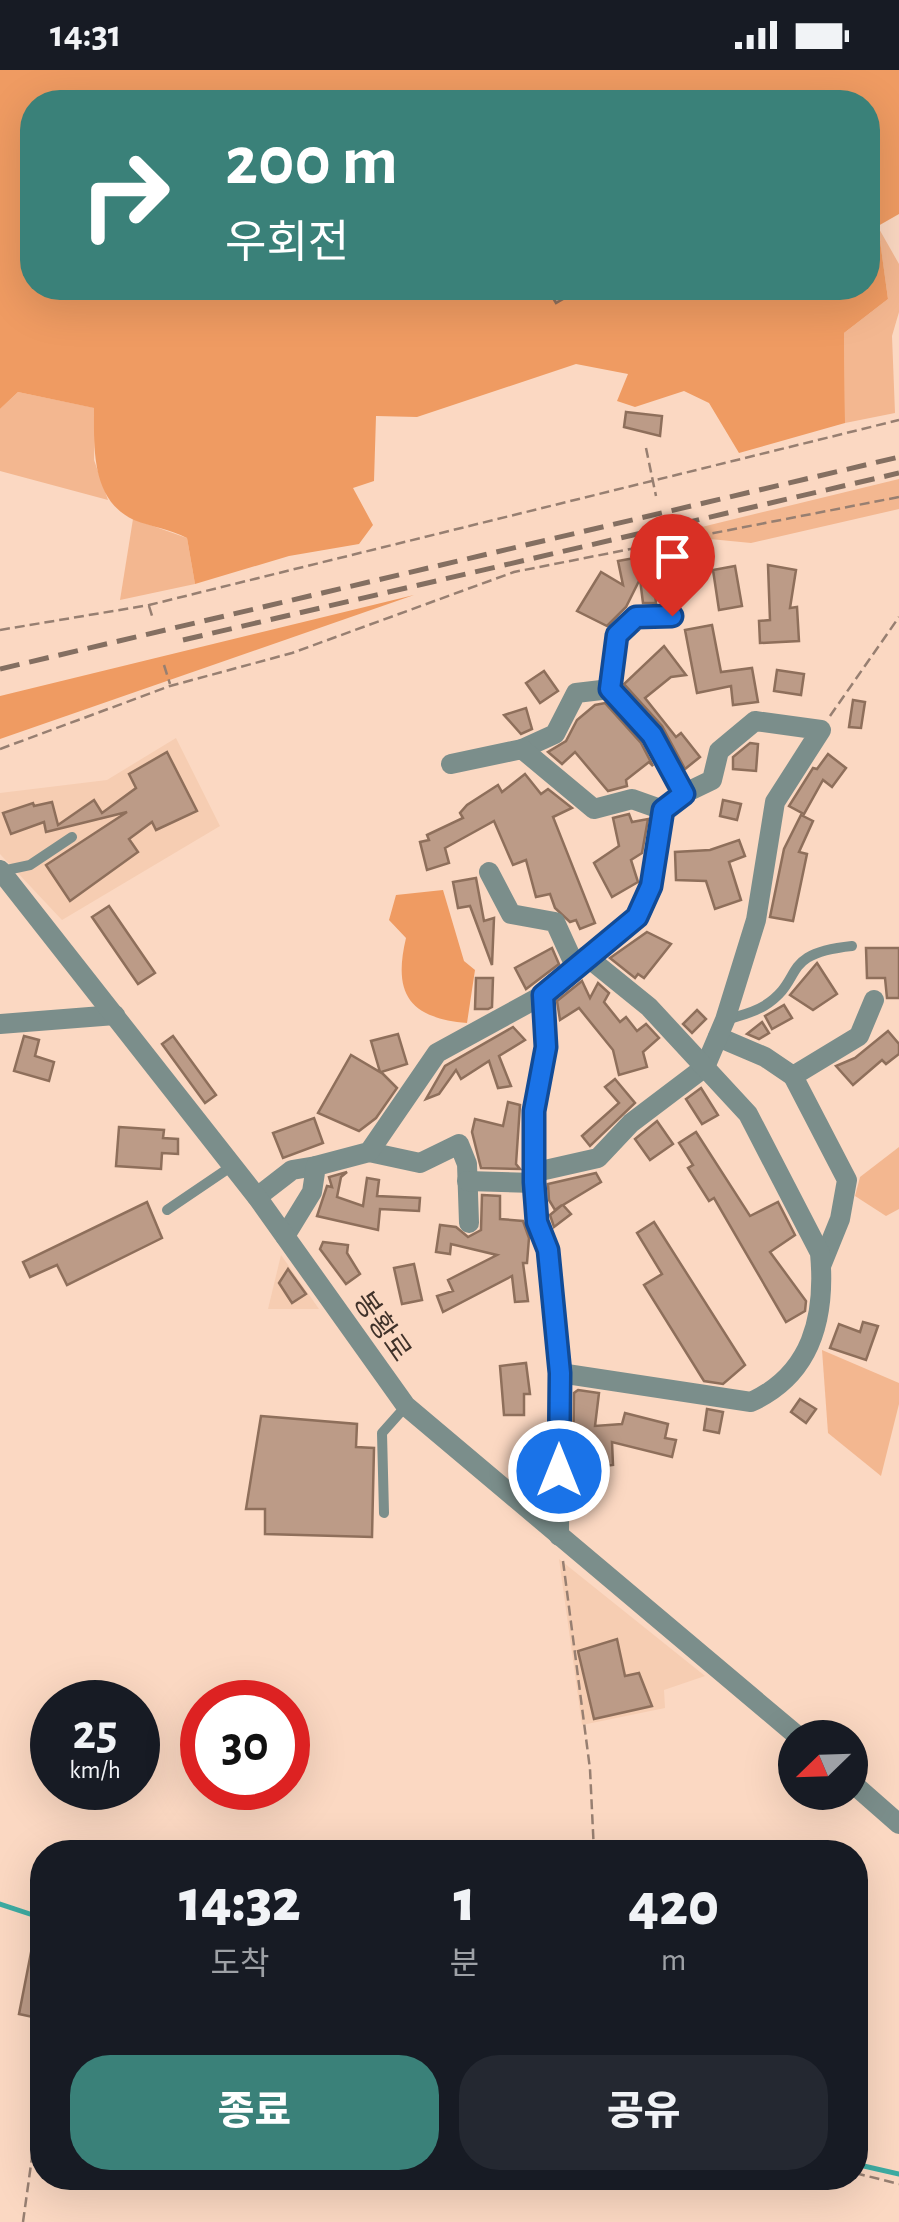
<!DOCTYPE html>
<html lang="ko">
<meta charset="utf-8">
<style>
:root{--surface:#171b24;--page:#242831;--text:#f1f3f6;--muted:#9ea1a6;--accent:#3a8179}
body{margin:0;font-family:"Alegreya Sans","Noto Sans KR",sans-serif;background:var(--page);color:var(--text);height:100vh;display:flex;flex-direction:column;font-size:38px;white-space:nowrap}
*{box-sizing:border-box;margin:0}
p{font-size:32px;color:var(--muted)}
.icon{flex:none;width:55px;height:55px;fill:none;stroke:currentColor;stroke-width:2;stroke-linecap:round;stroke-linejoin:round}
.map{position:relative;flex:1;overflow:hidden}
.sheet{position:absolute;left:30px;top:1770px;width:838px;height:350px;display:flex;flex-direction:column;background:var(--surface);border-radius:40px;box-shadow:0 10px 40px #0002}
.sheet>*{flex:none}
.hud{position:absolute;left:20px;top:20px;width:860px;height:210px;border-radius:40px;box-shadow:0 10px 40px #0002;background:#3a8179;color:#fff;overflow:hidden}
.needle{width:65px;rotate:247deg}
.controls{position:absolute;left:778px;top:1650px;display:grid;gap:20px}
.controls a{display:grid;place-items:center;width:90px;height:90px;border-radius:50%;background:var(--surface);box-shadow:0 10px 40px #0002;font-size:50px}
.speed{position:absolute;left:30px;top:1610px;display:flex;gap:20px;font-size:50px;font-weight:700;text-align:center}
.speed>*{display:grid;place-content:center;width:130px;height:130px;border-radius:50%;background:var(--surface);box-shadow:0 10px 40px #0002;line-height:1}
.speed small{font-size:25px;font-weight:400}
.speed .limit{border:15px solid #d22;background:#fff;color:#111}
.pin{position:absolute;display:grid;place-items:center;width:85px;height:85px;color:#fff;margin:-102px -42px;border-radius:50% 50% 50% 0;rotate:-45deg;box-shadow:0 0 10px #0007}
.pin .icon{rotate:45deg}
.me{position:absolute;width:110px;margin:-55px;rotate:0deg;stroke-linejoin:round;filter:drop-shadow(0 0 8px #0008)}
.turn{display:flex;align-items:center;gap:35px;height:210px;padding:0 40px;font-size:45px}
.turn .icon{width:130px;height:130px;stroke-width:2.5}
.turn b{display:block;font-size:70px;line-height:85px}
.eta{display:flex;justify-content:space-evenly;align-items:center;height:170px;text-align:center}
.eta b{font-size:60px;font-weight:800;line-height:70px}
.action{display:flex;gap:20px;margin-top:auto;padding:20px 40px}
.action a{flex:1;height:115px;border-radius:40px;background:var(--accent);color:#fff;font-size:40px;font-weight:800;line-height:115px;text-align:center}
.action a+a{background:var(--page);color:var(--text)}
.status{display:flex;justify-content:space-between;align-items:center;height:70px;padding:0 50px;background:var(--surface);direction:ltr}
.status svg{height:28px;fill:currentColor}
.map>svg:first-child{display:block}
.built{fill:#f6cdb2}
.green{fill:#f3b790}
.forest{fill:#ef9b62;fill-rule:evenodd}
.lines{fill:none;stroke-linecap:round;stroke-linejoin:round}
.stream{stroke:#3eaca2;stroke-width:5}
.building{fill:#bc9b87;stroke:#8e6f5b;stroke-width:2.5}
.path{stroke:#977f71;stroke-width:2.5;stroke-dasharray:10 5;stroke-linecap:butt}
.service{stroke:#7b8e8b;stroke-width:10}
.minor{stroke:#7b8e8b;stroke-width:20}
.tertiary{stroke:#7b8e8b;stroke-width:20}
.rail{stroke:#846f61;stroke-width:5;stroke-dasharray:20 10;stroke-linecap:butt}
.route-casing{stroke:#114b97;stroke-width:25}
.route{stroke:#1a73e8;stroke-width:18}
.labels{text-anchor:middle;stroke-width:9;stroke-linejoin:round;paint-order:stroke}
.street-label{font-size:28px;fill:#40322a;stroke:#fbd8c2}
</style>
<div class="status"><b>14:31</b><svg viewBox="0 0 49 12"><path d="M0 12V9h3v3zM5 12V6h3v6zM10 12V3h3v9zM15 12V0h3v12zM26 1h20v11H26zM47 4h2v5h-2z"/></svg></div>
<div class="map">
<svg width="899" height="2152" viewBox="0 0 899 2152">
<rect width="100%" height="100%" fill="#fbd8c2"/>
<g class="built">
<polygon points="176,668 220,756 62,850 0,784 0,723 107,710"/>
<polygon points="281,1185 319,1239 268,1239"/>
<polygon points="559,1489 705,1606 664,1620 665,1638 582,1655"/>
</g>
<g class="green">
<polygon points="878,157 899,194 899,242 892,266 895,343 845,353 844,263 888,229"/>
<polygon points="18,322 95,338 94,390 108,430 0,401 0,339"/>
<polygon points="899,409 899,439 751,473 669,465"/>
<polygon points="133,449 187,468 195,514 120,530"/>
<polygon points="899,1077 899,1139 886,1146 855,1126 860,1107"/>
<polygon points="822,1280 899,1313 899,1334 881,1406 828,1363"/>
</g>
<g class="forest">
<path d="M 0,0 L 899,0 L 899,144 L 878,156 L 888,229 L 844,263 L 845,353 L 739,383 L 709,333 L 684,321 L 635,337 L 617,331 L 628,304 L 576,294 L 417,347 L 376,346 L 374,411 L 353,418 L 373,455 L 359,474 L 289,486 L 195,514 L 187,468 C 170,459 152,457 134,450 C 91,430 94,378 94,338 L 18,322 L 0,339 ZM 32,32 L 868,32 L 868,218 L 32,218 Z"/>
<polygon points="414,525 0,669 0,626"/>
<path d="M 443,820 L 464,891 L 475,900 L 467,953 C 408,948 393,923 406,868 L 389,850 L 396,825 Z"/>
</g>
<g class="lines">
<g class="stream">
<polyline points="0,1834 42,1848"/>
<polyline points="855,2094 899,2104"/>
</g>
</g>
<g class="building">
<polygon points="547,218 582,218 556,233"/>
<polygon points="626,342 662,346 660,366 624,357"/>
<polygon points="651,485 656,533 643,533 640,509 626,537 607,556 577,541 601,502 623,515 618,491"/>
<polygon points="768,495 796,500 790,538 797,537 799,571 760,573 759,551 770,550"/>
<polygon points="735,496 742,536 719,540 713,500"/>
<polygon points="712,555 721,602 752,598 758,632 733,635 731,616 697,623 685,560"/>
<polygon points="664,576 686,605 671,607 645,628 676,667 681,663 700,687 685,699 662,656 624,614"/>
<polygon points="777,600 804,604 801,625 774,621"/>
<polygon points="544,601 558,621 540,633 526,613"/>
<polygon points="853,630 865,632 861,658 849,657"/>
<polygon points="605,633 641,673 653,696 649,692 626,710 627,716 608,721 575,682 562,694 548,682 566,671 577,650 595,635"/>
<polygon points="526,638 532,659 521,664 504,645"/>
<polygon points="750,673 758,674 756,701 733,699 733,687"/>
<polygon points="167,682 197,741 156,760 152,752 129,769 138,782 70,831 46,795 127,742 46,762 44,752 11,764 3,743 33,733 34,736 52,732 58,755 94,730 102,743 136,718 129,704"/>
<polygon points="828,684 846,698 832,717 823,710 804,744 789,736 813,698 817,699"/>
<polygon points="525,704 541,724 548,719 572,738 553,747 595,853 580,859 576,850 570,852 555,838 550,824 536,827 526,790 513,795 494,751 445,778 449,793 427,800 420,772 429,770 427,765 463,748 460,743 467,735 498,715 502,722"/>
<polygon points="723,730 741,734 737,750 720,746"/>
<polygon points="629,744 632,752 648,749 642,783 631,790 638,812 612,827 594,793 619,776 613,748"/>
<polygon points="801,745 813,751 799,782 807,784 793,851 770,847 784,779"/>
<polygon points="739,770 745,786 729,792 741,830 715,839 706,811 676,810 675,782 710,780"/>
<polygon points="476,808 484,851 494,848 492,895 470,836 458,838 453,812"/>
<polygon points="109,836 155,903 138,914 92,847"/>
<polygon points="647,862 671,874 644,908 638,904 635,908 610,888"/>
<polygon points="552,878 559,894 526,919 515,898"/>
<polygon points="866,878 899,878 899,928 887,928 885,908 867,908"/>
<polygon points="817,893 837,924 813,940 790,925"/>
<polygon points="476,908 493,908 492,937 488,939 475,939"/>
<polygon points="582,911 590,928 598,913 609,923 604,932 620,952 626,947 637,961 646,954 659,968 643,982 647,997 619,1005 613,980 579,938 560,950 557,931"/>
<polygon points="784,935 792,948 772,959 765,946"/>
<polygon points="697,940 706,949 692,963 683,954"/>
<polygon points="762,952 769,963 759,969 747,964"/>
<polygon points="513,957 525,970 499,986 511,1016 498,1018 489,991 461,1009 456,1000 439,1024 426,1029 445,996"/>
<polygon points="888,961 899,974 899,984 886,994 882,990 853,1015 836,996 855,988"/>
<polygon points="398,964 407,994 381,1002 397,1018 376,1048 359,1061 318,1043 351,985 380,1002 371,971"/>
<polygon points="24,966 39,970 35,986 54,992 49,1011 14,1001"/>
<polygon points="173,966 216,1025 205,1033 162,974"/>
<polygon points="615,1009 635,1033 590,1076 582,1066 619,1033 605,1017"/>
<polygon points="701,1018 718,1045 702,1054 686,1029"/>
<polygon points="508,1032 520,1035 516,1094 520,1099 481,1098 472,1062 475,1049 503,1056"/>
<polygon points="314,1048 323,1073 283,1088 273,1063"/>
<polygon points="657,1051 673,1074 650,1090 635,1069"/>
<polygon points="119,1057 164,1060 163,1068 178,1069 178,1084 162,1083 161,1099 116,1096"/>
<polygon points="696,1062 750,1146 778,1132 795,1165 770,1182 806,1231 805,1241 786,1252 714,1128 709,1131 688,1098 693,1095 679,1073"/>
<polygon points="347,1102 341,1107 337,1127 363,1136 367,1108 379,1110 377,1126 420,1128 419,1141 380,1139 378,1160 317,1146 327,1116 332,1117 329,1107"/>
<polygon points="596,1103 601,1112 563,1135 571,1144 554,1157 550,1145 562,1135 555,1140 549,1130 548,1114"/>
<polygon points="482,1125 500,1126 500,1149 523,1151 529,1168 527,1193 523,1193 528,1231 515,1232 512,1206 443,1242 437,1226 453,1221 448,1210 497,1185 451,1174 450,1184 436,1182 440,1155 456,1157 468,1167 481,1160"/>
<polygon points="147,1132 162,1168 67,1215 57,1195 30,1207 23,1192"/>
<polygon points="654,1152 745,1295 723,1314 704,1311 644,1215 662,1204 637,1163"/>
<polygon points="323,1172 348,1175 347,1183 360,1204 346,1214 320,1179"/>
<polygon points="414,1194 422,1230 402,1234 394,1198"/>
<polygon points="288,1199 306,1224 292,1233 279,1213"/>
<polygon points="863,1252 878,1256 866,1290 830,1278 839,1254 860,1262"/>
<polygon points="526,1293 530,1324 524,1324 524,1345 504,1345 500,1296"/>
<polygon points="578,1320 599,1323 595,1356 622,1354 625,1343 668,1354 665,1368 676,1370 672,1387 612,1372 613,1395 573,1400 574,1323"/>
<polygon points="800,1329 816,1339 806,1353 791,1342"/>
<polygon points="707,1339 723,1342 719,1363 704,1360"/>
<polygon points="261,1346 357,1354 356,1377 374,1378 372,1467 265,1464 265,1439 246,1439"/>
<polygon points="617,1569 625,1606 639,1603 652,1636 594,1649 578,1581"/>
<polygon points="36,1857 42,1857 42,1949 19,1944"/>
</g>
<g class="lines">
<g class="path">
<polyline points="646,378 656,426"/>
<polyline points="683,469 899,427"/>
<polyline points="149,536 153,549"/>
<polyline points="0,560 149,535 899,350"/>
<polyline points="164,595 170,614"/>
<polyline points="830,646 899,547"/>
<polyline points="0,679 170,616 292,583 514,502 646,476"/>
<polyline points="563,1491 590,1699 594,1782"/>
<polyline points="855,2103 899,2114"/>
<polyline points="23,2152 42,2015"/>
</g>
<g class="service">
<polyline points="2,801 30,795 72,767"/>
<path d="M 726,950 C 738,946 753,943 764,936 C 807,909 777,884 852,876"/>
<polyline points="167,1140 232,1096"/>
<polyline points="384,1443 382,1363 406,1336"/>
</g>
<g class="minor">
<polyline points="522,679 555,664 576,623 610,619"/>
<polyline points="451,694 522,679 594,739 632,729 663,740"/>
<polyline points="489,802 511,844 555,852 576,898"/>
<polyline points="543,925 546,977 533,1041 534,1113 537,1152 548,1180 560,1303 559,1466"/>
<polyline points="0,954 115,945"/>
<polyline points="718,967 765,987 793,1006 859,966 874,930"/>
<polyline points="793,1006 847,1110 840,1149 821,1196"/>
<polyline points="369,1082 420,1093 459,1074 467,1094 469,1153"/>
<polyline points="536,1102 598,1088 631,1053 705,997 725,950 756,850 775,732 821,660 755,651 719,681 712,710 683,724"/>
<polyline points="467,1111 534,1113"/>
<polyline points="257,1127 292,1100 316,1096"/>
<polyline points="285,1166 312,1122 316,1096 369,1082 437,983 543,925 637,847 651,816 663,740 683,724 652,665 610,619 617,565 635,547 672,546 663,473"/>
<path d="M 560,1303 L 751,1332 C 812,1304 826,1247 820,1183 L 748,1044 L 649,937 L 586,886"/>
</g>
<g class="tertiary">
<polyline points="0,800 257,1127 406,1336 800,1668"/>
<polyline points="850,1711 899,1754"/>
</g>
<g class="rail">
<polyline points="183,570 899,403"/>
<polyline points="0,599 899,387"/>
</g>
</g>
<g class="lines">
<defs>
<polyline id="route" points="559,1401 560,1303 548,1180 537,1152 534,1112 534,1041 546,977 543,925 637,847 651,816 663,740 684,724 652,665 610,619 617,565 636,547 672,546"/>
</defs>
<use href="#route" class="route-casing"/>
<use href="#route" class="route"/>
</g>
<g class="labels">
<g class="street-label">
<text transform="translate(383 1256) rotate(55)" y="10">봉황로</text>
</g>
</g>
</svg>
<div class="controls">
<a><svg class="needle" viewBox="-14 -14 28 28"><path d="M0-13l5 13h-10z" fill="#e53935"/><path d="M0 13l5-13h-10z" fill="#9ea1a6"/></svg></a>
</div>
<div class="speed"><div>25<small>km/h</small></div><div class="limit">30</div></div>
<div class="pin" style="left:672px;top:546px;background:#d93025"><svg class="icon" aria-label="arrive" viewBox="0 0 24 24"><path d="M6 21V4h12l-3 4 3 4H6"/></svg></div>
<svg class="me" style="left:559px;top:1401px" viewBox="-20 -20 40 40"><circle r="17" fill="#1a73e8" stroke="#fff" stroke-width="3"/><path d="M0-11L8 9 0 5-8 9z" fill="#fff"/></svg>
<div class="hud">
<div class="turn"><svg class="icon" aria-label="right" viewBox="0 0 24 24"><path d="M7 20v-9h11M14 6l5 5-5 5"/></svg><div><b>200 m</b>우회전</div></div>
</div>
<section class="sheet">
<div class="eta">
<div><b>14:32</b><p>도착</p></div>
<div><b>1</b><p>분</p></div>
<div><b>420</b><p>m</p></div>
</div>
<div class="action"><a>종료</a><a>공유</a></div>
</section>
</div>
